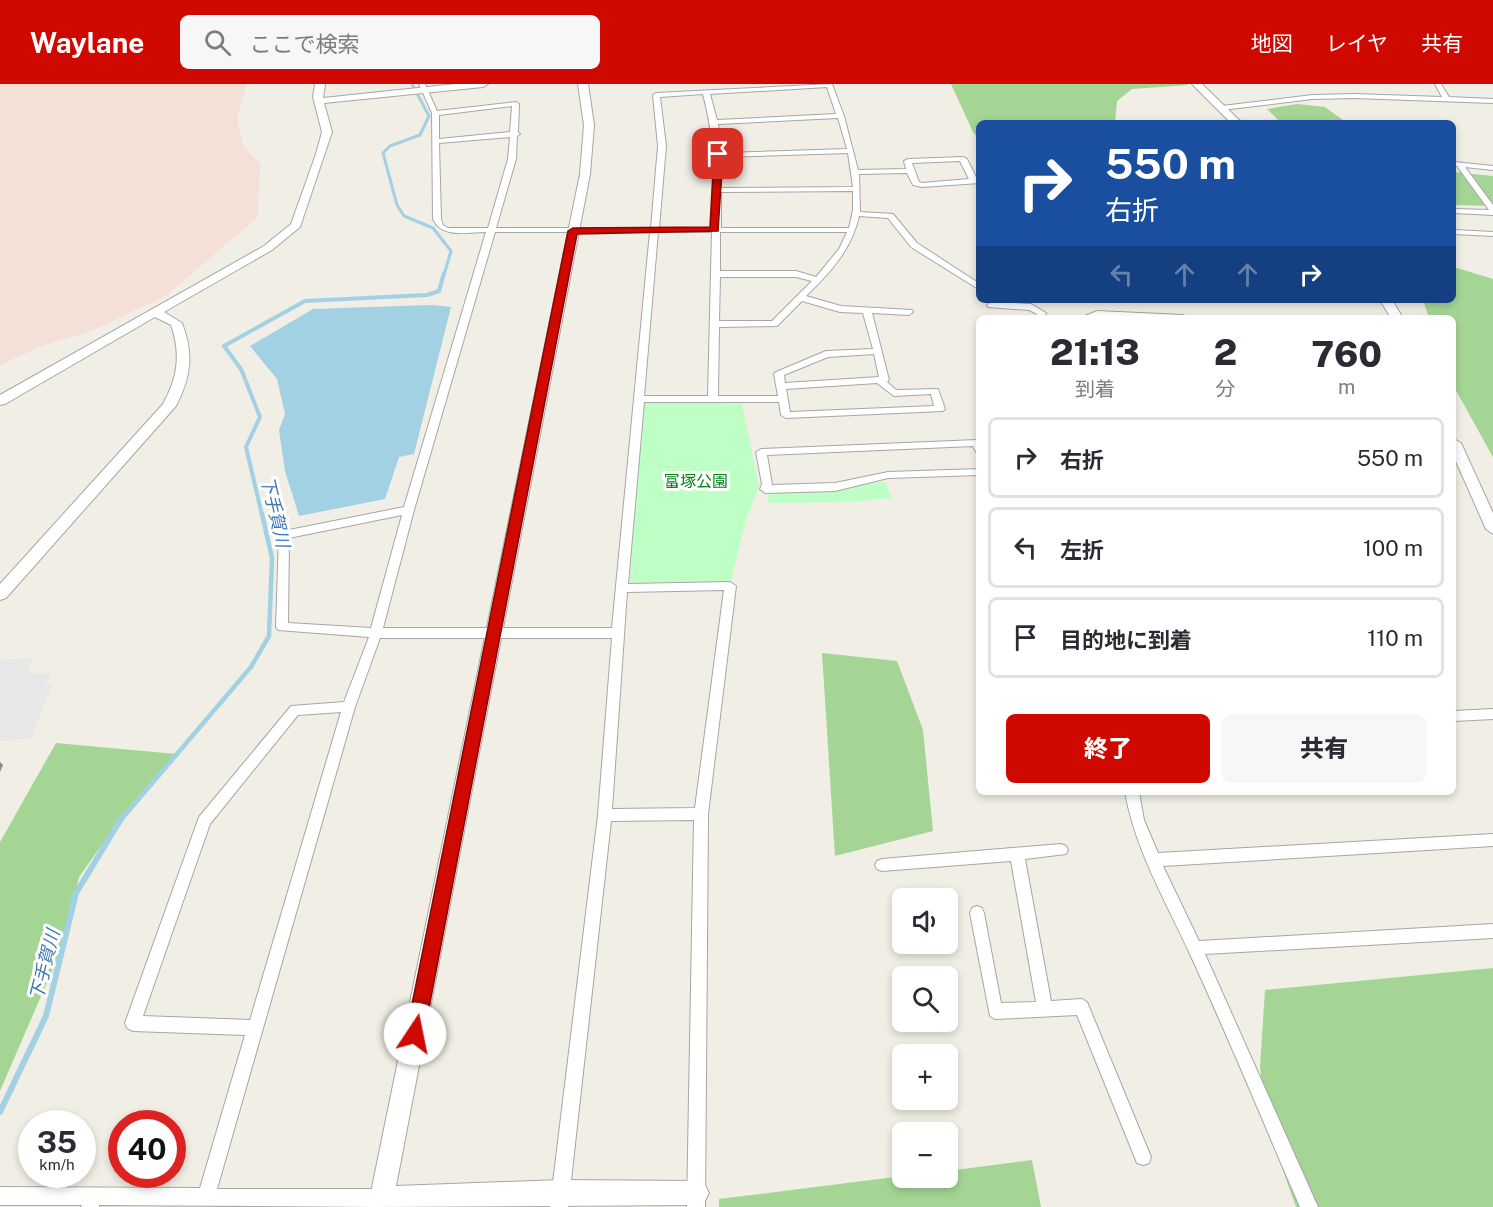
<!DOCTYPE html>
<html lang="ja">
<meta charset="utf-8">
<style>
:root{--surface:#fff;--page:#f7f7f7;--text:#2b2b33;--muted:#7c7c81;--line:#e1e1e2;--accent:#cf0900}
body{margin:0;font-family:"Public Sans","Noto Sans JP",sans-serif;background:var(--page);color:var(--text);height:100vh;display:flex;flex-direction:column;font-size:22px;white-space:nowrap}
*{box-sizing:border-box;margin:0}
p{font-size:20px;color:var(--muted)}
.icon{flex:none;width:33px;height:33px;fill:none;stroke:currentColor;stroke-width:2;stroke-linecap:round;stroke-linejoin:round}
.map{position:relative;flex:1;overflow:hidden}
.panel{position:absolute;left:976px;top:231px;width:480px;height:480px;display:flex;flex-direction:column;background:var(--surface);border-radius:9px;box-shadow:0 3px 9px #0003}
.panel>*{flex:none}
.banner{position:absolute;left:976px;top:36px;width:480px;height:183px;border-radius:9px;box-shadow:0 3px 9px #0003;background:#1a4fa0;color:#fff;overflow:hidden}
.fabs{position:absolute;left:892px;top:804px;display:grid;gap:12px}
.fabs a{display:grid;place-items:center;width:66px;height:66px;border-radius:9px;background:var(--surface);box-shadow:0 3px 9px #0003;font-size:30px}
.speed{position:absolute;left:18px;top:1026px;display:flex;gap:12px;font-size:30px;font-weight:700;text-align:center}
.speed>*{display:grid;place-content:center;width:78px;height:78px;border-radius:50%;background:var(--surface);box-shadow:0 3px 9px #0003;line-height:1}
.speed small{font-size:15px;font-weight:400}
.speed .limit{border:9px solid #d22;background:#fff;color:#111}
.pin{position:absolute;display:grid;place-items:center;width:51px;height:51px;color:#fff;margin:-26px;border-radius:12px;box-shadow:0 3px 9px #0006}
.me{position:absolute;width:66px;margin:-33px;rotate:11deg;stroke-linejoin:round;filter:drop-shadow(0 0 4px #0008)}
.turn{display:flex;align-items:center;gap:21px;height:126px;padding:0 30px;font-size:27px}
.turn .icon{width:78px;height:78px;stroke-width:2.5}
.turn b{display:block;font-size:42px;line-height:51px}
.lanes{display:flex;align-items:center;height:57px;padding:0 30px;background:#0003;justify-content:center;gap:30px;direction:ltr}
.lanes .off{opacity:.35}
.eta{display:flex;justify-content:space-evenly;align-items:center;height:102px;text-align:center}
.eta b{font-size:36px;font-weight:800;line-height:42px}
.primary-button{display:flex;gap:12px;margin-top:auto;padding:12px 30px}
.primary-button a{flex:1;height:69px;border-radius:9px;background:var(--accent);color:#fff;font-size:24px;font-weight:800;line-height:69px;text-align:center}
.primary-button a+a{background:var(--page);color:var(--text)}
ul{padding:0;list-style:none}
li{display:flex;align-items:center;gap:18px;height:81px;margin:0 12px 9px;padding:0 18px;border:3px solid var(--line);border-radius:9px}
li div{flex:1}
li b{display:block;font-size:22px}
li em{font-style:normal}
header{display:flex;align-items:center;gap:36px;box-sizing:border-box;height:84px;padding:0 30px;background:var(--accent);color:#fff}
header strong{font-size:28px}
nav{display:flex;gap:33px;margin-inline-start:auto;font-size:21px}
.search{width:420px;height:54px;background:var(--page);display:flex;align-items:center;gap:15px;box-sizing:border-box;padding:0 21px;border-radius:9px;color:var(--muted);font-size:22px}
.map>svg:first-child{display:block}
.military{fill:#f4e0d7}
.forest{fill:#a5d595}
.park{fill:#beffc6}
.parking{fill:#e7e7e7}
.water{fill:#a1d1e3}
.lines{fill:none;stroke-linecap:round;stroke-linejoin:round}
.stream-far3{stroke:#a1d1e3;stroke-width:3}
.stream-far2{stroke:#a1d1e3;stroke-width:4}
.stream-far1{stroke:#a1d1e3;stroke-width:4.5}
.stream{stroke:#a1d1e3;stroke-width:6}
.minor-casing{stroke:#a6a6a6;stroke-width:2}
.tertiary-casing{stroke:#a6a6a6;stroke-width:2}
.minor{fill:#fff;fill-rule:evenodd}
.tertiary{fill:#fff;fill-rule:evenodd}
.shaded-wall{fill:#908982}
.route{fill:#cf0900;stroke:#870600;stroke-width:1.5}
.labels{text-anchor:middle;stroke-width:6;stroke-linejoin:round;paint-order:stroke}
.park-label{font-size:16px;fill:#018512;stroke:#fff}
.water-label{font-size:18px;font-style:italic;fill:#4178ba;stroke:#fff}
</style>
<header>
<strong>Waylane</strong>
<div class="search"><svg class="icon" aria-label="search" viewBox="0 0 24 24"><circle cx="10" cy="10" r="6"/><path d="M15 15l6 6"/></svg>ここで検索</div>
<nav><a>地図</a><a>レイヤ</a><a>共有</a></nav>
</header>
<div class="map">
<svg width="1493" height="1123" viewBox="0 0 1493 1123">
<rect width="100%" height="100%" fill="#f1eee5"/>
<polygon class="military" points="0,0 247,0 237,34 243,62 260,80 258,133 167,211 91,247 42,262 0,281"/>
<g class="forest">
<polygon points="951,0 1187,0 1188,1 1132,5 1117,17 1115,39 980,39 979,55 973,48"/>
<polygon points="1297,20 1325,23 1347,39 1281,39 1267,25"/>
<polygon points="1454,88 1493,92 1493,122 1454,121"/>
<polygon points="1454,183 1493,195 1493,373 1454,303 1454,234 1429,234 1423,216 1454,216"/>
<polygon points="822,569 897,577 923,646 933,747 835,772"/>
<polygon points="56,659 176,670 113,745 79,793 64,859 0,1007 0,758"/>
<polygon points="1493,884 1493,1123 1296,1123 1266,1039 1260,983 1265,906"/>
<polygon points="1032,1076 1041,1123 719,1123 719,1115 903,1092 948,1094 948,1087"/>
</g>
<g class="park">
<polygon points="641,316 742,320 759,403 746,435 730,502 630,498"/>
<polygon points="885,398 892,414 852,418 767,419 770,408 840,406 866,399"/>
</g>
<polygon class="parking" points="33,574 27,589 52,589 45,600 52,600 49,608 31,654 0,657 0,576"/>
<polygon class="water" points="432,221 451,223 414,370 399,373 385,415 299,432 285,387 279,346 285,330 277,295 250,262 313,225"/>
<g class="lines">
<polyline class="stream-far3" points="412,0 429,32 420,51 390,62 383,69 397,121 404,132 433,144 451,167 444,191"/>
<polyline class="stream-far2" points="262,431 246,363 260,333 241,285 224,262 305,217 427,211 439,207 444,189"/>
<polyline class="stream-far1" points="120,737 251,583 269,552 272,474 262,430"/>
<polyline class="stream" points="0,1028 46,932 76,809 121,735"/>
<defs>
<g id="minor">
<path d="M 419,0 L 425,0 L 437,27 L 516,18 L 519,20 L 518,48 L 520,50 L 517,52 L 516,75 L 496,144 L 651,144 L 658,62 L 653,11 L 656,9 L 832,0 L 844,32 L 858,86 L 906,85 L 904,77 L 908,75 L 963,73 L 967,75 L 977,95 L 980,95 L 980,99 L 921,103 L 913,101 L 907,89 L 859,90 L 860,128 L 893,130 L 917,159 L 980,200 L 980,206 L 911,163 L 888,134 L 859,132 C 852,165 830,189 806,212 L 841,222 L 912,226 L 913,228 L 909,231 L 872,229 L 889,296 L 887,298 L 896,306 L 938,305 L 945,325 L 943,327 L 786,334 L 781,331 L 779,318 L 644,318 L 628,500 L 730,498 L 736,502 L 708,730 L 705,1123 L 687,1123 L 694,736 L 611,737 L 568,1123 L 550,1123 L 598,731 L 612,554 L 380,554 L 355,623 L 217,1105 L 382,1105 L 388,1108 L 391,1114 L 388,1120 L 382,1123 L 99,1121 L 99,1123 L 81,1123 L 82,1121 L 0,1121 L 0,1103 L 200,1104 L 245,951 L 133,947 L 127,944 L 125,939 L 199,733 L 291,622 L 344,618 L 369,553 L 278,546 L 276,543 L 279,451 L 284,447 L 404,423 L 486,148 C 468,148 442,155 433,135 L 432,29 ZM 827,3 L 836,30 L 717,36 L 710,10 ZM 703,10 C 716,59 714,94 712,144 L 659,144 L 666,62 L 660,13 ZM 512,22 L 510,48 L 439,55 L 439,31 ZM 838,34 L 847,65 L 721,69 L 718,40 ZM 510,53 L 508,75 L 488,144 L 448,144 L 443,141 L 441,135 L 439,59 ZM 848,69 L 853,103 L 721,104 L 722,73 ZM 960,77 L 969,95 L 922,99 L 919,98 L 912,79 ZM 853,107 L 853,126 L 849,144 L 721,144 L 721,108 ZM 495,148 L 650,148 L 612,544 L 383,544 L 414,426 ZM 658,148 L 712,148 L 708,312 L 644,312 ZM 720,148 L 847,148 L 839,165 L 816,193 L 796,187 L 720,187 ZM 720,193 L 796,193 L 812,197 L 772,237 L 719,237 ZM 802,217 L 840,228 L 863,229 L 873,265 L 826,267 L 776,288 L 774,290 L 778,312 L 718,312 L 719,243 L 777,242 ZM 874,270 L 879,293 L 785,299 L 784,291 L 828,273 ZM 877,299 L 894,312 L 931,310 L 934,322 L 790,328 L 786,305 ZM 402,431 L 371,544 L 288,539 L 289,454 ZM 724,506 L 695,724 L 612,725 L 627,508 ZM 341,628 L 250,936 L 143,932 L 210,740 L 298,631 Z"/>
<polygon points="1435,0 1441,0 1449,13 1493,15 1493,19 1354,14 1312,15 1222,26 1219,24 1222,22 1312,11 1354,10 1442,13"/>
<polygon points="1454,78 1493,82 1493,86 1465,83 1493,121 1493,131 1454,129 1454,125 1489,126 1457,82 1454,82"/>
<polygon points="1454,146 1493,148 1493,152 1454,150"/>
<polygon points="991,218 1031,220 1046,229 1044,234 1036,234 1037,230 1029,226 988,223 987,221"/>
<polygon points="1097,227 1183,231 1187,234 1080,234"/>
<polygon points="977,356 980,356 980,369 976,368 973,362 767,371 772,401 835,399 888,388 980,385 980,391 888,394 835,407 765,409 760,405 762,400 756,368 761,365"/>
<polygon points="1493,625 1493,635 1454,637 1454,627"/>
<path d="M 1125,708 L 1139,708 L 1144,736 L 1158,769 L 1493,750 L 1493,762 L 1163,782 L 1199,857 L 1493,840 L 1493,854 L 1205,870 L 1318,1123 L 1300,1123 C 1263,1038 1228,952 1189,868 C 1165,816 1135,765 1125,708 Z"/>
<polygon points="1061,760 1066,762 1068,766 1066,770 1025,775 1051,917 1082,915 1087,918 1151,1073 1149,1079 1143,1081 1137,1079 1077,931 995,935 990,932 970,829 972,824 977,822 982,824 984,829 1001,919 1036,918 1011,777 882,787 877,785 875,781 877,777 882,775"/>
</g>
<g id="tertiary">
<path d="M 315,0 L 325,0 L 323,14 L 456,0 L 488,0 L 483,3 L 324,19 L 332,48 L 300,143 L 272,166 L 164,228 L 182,239 C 194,270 191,293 176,322 L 6,514 L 0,516 L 0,500 L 163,320 C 178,293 181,270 171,241 L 155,233 L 5,320 L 0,321 L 0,311 L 264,162 L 291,140 L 316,70 L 322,48 L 313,13 Z"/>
<polygon points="578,0 588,0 594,41 590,90 396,1102 560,1096 697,1097 705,1101 709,1109 705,1117 697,1121 368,1123 580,90 584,41"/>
<polygon points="1192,0 1202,0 1242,39 1231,39"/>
<polygon points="1380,216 1392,216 1403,234 1391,234"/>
<polygon points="1454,355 1461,359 1493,429 1493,450 1486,445 1454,373"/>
</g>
</defs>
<use href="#minor" class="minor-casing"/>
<use href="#tertiary" class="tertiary-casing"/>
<use href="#minor" class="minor"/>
<use href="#tertiary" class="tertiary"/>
</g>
<polygon class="shaded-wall" points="0,678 3,681 0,688"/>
<polygon class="route" points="718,68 723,70 718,147 577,150 424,950 422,956 415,958 409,956 406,950 568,147 573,144 710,143 714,70"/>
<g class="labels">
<g class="park-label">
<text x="696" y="403">富塚公園</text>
</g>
<g class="water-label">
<text transform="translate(275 428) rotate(77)" y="6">下手賀川</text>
<text transform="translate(45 881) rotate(-76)" y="6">下手賀川</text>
</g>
</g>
</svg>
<div class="fabs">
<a><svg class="icon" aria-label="sound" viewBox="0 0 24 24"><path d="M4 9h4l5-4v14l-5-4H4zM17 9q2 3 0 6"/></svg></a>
<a><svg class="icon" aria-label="search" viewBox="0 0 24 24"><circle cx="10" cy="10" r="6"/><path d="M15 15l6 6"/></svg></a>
<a>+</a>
<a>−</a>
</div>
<div class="speed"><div>35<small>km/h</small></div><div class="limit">40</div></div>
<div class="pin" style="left:718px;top:70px;background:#d93025"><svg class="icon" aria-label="arrive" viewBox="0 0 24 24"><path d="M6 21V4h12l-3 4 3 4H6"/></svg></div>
<svg class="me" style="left:415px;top:950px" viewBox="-20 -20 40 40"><circle r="19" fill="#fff"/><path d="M0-13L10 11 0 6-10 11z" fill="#cf0900"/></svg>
<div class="banner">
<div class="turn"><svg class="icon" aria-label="right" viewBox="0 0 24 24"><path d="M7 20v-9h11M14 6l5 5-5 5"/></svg><div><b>550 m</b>右折</div></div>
<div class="lanes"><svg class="icon off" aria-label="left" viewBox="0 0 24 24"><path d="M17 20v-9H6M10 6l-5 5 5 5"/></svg><svg class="icon off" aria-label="ahead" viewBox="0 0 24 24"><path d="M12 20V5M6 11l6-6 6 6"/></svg><svg class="icon off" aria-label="ahead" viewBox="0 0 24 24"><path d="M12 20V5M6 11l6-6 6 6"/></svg><svg class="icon" aria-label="right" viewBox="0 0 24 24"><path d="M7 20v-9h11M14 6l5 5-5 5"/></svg></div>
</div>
<section class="panel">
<div class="eta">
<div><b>21:13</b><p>到着</p></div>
<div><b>2</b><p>分</p></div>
<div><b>760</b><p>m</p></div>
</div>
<ul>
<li><svg class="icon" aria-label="right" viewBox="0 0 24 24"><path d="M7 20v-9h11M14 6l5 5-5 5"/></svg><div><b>右折</b></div><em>550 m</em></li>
<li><svg class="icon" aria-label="left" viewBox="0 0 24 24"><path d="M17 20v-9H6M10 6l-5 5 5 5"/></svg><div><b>左折</b></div><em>100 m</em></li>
<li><svg class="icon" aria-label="arrive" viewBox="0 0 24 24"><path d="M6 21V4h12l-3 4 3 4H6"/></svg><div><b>目的地に到着</b></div><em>110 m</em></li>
</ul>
<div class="primary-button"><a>終了</a><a>共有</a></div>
</section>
</div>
